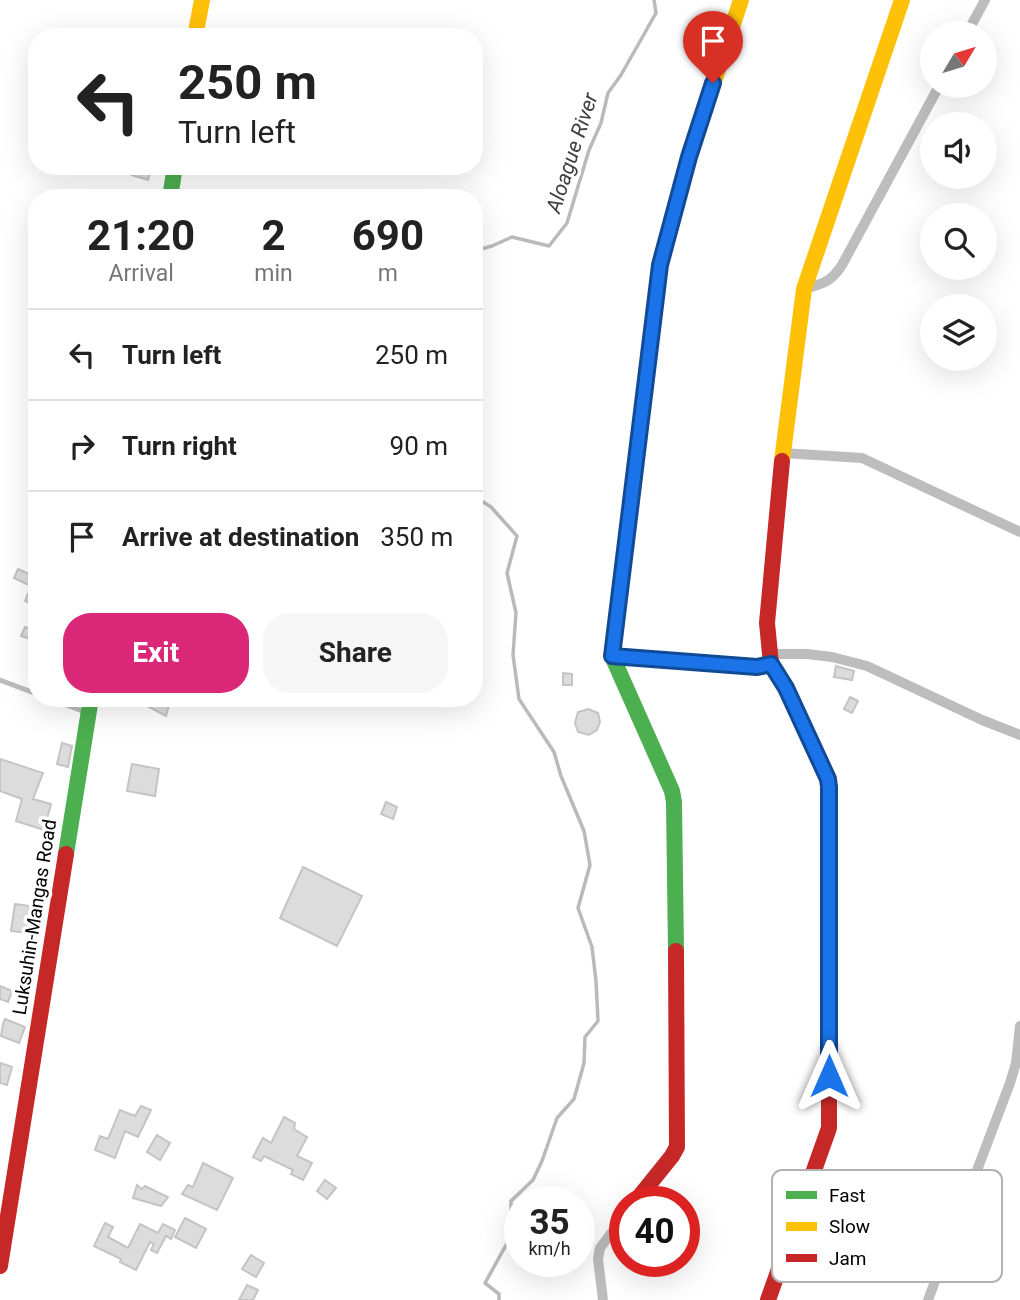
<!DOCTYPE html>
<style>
:root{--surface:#fff;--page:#f6f6f6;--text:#222;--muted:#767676;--line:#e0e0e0;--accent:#db2777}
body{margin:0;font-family:Roboto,sans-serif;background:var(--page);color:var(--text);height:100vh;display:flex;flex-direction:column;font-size:26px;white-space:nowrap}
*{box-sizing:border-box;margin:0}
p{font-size:23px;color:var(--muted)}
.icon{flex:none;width:38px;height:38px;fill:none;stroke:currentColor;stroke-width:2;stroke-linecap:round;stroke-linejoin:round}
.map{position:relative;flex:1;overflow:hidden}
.panel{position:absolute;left:28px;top:189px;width:455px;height:518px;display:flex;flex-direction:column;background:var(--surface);border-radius:28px;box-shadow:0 7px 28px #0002}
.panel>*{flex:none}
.top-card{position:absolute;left:28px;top:28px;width:455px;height:147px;border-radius:28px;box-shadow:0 7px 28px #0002;background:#fff;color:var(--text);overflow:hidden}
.needle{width:46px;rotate:52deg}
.fabs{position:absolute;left:920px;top:21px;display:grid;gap:14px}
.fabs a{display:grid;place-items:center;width:77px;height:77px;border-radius:50%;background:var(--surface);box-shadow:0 7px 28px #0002;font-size:35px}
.speed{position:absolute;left:504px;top:1186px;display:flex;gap:14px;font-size:35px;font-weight:700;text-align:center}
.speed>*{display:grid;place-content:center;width:91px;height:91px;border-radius:50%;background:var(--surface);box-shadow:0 7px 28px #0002;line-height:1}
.speed small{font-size:18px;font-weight:400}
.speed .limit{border:10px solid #d22;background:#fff;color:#111}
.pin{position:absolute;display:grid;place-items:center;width:60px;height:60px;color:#fff;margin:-72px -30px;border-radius:50% 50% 50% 0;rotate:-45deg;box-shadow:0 0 7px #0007}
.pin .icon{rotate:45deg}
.me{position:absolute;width:77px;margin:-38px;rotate:0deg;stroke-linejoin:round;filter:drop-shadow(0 0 5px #0008)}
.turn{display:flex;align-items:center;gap:24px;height:147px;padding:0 35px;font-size:32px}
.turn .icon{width:91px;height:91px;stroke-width:2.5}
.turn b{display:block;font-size:49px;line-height:60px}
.eta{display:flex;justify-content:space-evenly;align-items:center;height:119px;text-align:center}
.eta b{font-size:42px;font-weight:700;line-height:49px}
.button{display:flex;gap:14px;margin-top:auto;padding:14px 35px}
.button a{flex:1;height:80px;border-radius:28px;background:var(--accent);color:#fff;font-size:28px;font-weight:700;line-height:80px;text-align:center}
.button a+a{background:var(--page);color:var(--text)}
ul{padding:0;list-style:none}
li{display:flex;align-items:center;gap:21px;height:91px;padding:0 35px;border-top:2px solid var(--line)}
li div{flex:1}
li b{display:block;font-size:26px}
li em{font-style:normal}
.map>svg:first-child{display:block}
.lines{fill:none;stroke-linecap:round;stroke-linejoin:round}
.stream{stroke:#bababa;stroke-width:3.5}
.building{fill:#dcdcdc;stroke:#c4c4c4;stroke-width:2}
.lane{stroke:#bdbdbd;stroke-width:5}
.street{stroke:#bdbdbd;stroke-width:10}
.fast{stroke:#4caf50;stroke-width:16}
.slow{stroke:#ffc107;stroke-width:16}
.jam{stroke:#c62828;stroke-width:16}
.route-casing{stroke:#114b97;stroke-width:18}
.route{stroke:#1a73e8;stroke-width:12}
.labels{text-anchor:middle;stroke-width:7;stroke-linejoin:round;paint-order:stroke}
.street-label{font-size:19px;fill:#000;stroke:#fff}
.water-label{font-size:21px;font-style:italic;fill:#3e3e3e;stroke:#fff}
.key{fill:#fff;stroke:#b2b2b2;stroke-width:2}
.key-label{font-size:19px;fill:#000}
</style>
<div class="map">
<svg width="1020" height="1300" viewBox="0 0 1020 1300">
<rect width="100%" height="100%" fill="#fff"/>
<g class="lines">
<g class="stream">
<polyline points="474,251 492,246 512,237 549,246 567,223 589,150 601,123 608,93 621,75 656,13 654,0"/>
<polyline points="474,496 491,507 517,536 507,573 516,613 513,655 519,699 554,752 561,776 584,831 590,865 578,908 592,947 596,981 598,1021 585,1037 584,1063 574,1099 557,1118 542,1161 533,1180 511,1201 511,1236 485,1283 499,1294 499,1300"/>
</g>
</g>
<g class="building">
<polygon points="135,166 152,166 148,180 132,175"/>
<polygon points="18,569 35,577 37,574 37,606 25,601 31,586 14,578"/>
<polygon points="25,627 34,630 31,639 21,636"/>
<polygon points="836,666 854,671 852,680 834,677"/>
<polygon points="563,673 572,674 572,685 563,685"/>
<polygon points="850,697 858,701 852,713 844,709"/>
<polygon points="132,698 171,698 166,716"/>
<polygon points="588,709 598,713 600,722 597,730 589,735 578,732 575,723 578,712"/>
<polygon points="62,743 72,746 68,767 57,764"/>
<polygon points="0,759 43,773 33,799 51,804 44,830 16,821 22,799 0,791"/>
<polygon points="132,764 159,769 155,796 127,791"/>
<polygon points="386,802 397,807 393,819 381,814"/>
<polygon points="303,867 362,896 337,946 280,918"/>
<polygon points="15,904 30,906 26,933 11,931"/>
<polygon points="0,986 12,991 8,1002 0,999"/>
<polygon points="5,1019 25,1027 19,1043 1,1036 3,1024"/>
<polygon points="0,1063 12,1067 7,1085 0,1083"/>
<polygon points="141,1106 151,1110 138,1137 125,1131 115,1158 95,1150 100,1136 108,1139 120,1110 135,1116"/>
<polygon points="284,1117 295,1123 294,1129 307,1137 297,1156 312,1163 303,1180 291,1174 293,1170 264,1156 261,1161 253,1157 263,1138 271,1143"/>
<polygon points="157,1135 170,1143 160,1160 147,1152"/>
<polygon points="203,1163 233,1178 217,1210 182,1194 188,1185 193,1187"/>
<polygon points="325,1180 336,1188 327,1199 317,1191"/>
<polygon points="137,1185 142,1189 145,1186 168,1197 161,1206 133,1198"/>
<polygon points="185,1218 206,1229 196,1248 175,1237"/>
<polygon points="105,1223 113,1227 108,1237 128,1248 140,1224 158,1233 163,1224 175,1230 171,1239 166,1236 157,1253 151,1250 154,1244 150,1242 136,1270 120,1262 121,1259 94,1246"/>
<polygon points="251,1255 264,1263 256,1277 242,1269"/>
<polygon points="247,1285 258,1290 253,1300 239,1300"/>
</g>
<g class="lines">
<g class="lane">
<polyline points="0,680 37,694"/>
<polyline points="48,698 85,712"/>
</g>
<g class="street">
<polyline points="967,33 985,0"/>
<path d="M 804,289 C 823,284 831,282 842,265 L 939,86"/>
<polyline points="783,453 862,458 1020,532"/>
<polyline points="769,654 807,654 832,657 867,666 982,720 1020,735"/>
<polyline points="612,656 757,667 771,664"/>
<polyline points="603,1300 598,1259 600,1248 625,1215"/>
<polyline points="928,1300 1010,1083 1016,1063 1020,1026"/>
</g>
<g class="fast">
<polyline points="170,198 175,166"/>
<polyline points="645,386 612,656 672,791 674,802 676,951"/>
<polyline points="796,710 828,779 829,787 829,1092"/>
<polyline points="66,854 91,698"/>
</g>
<g class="slow">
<polyline points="195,37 202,0"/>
<polyline points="645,386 660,265 689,157 741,0"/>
<polyline points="782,461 804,289 902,0"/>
</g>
<g class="jam">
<polyline points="782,461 767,623 771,664 786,688 796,710"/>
<polyline points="635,1202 672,1156 677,1147 676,951"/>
<polyline points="0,1266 66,854"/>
<polyline points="768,1300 829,1128 829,1092"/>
</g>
</g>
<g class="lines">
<defs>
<polyline id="route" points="713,83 689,157 660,265 612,656 757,667 771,664 786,688 828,779 829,787 829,1076"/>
</defs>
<use href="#route" class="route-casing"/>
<use href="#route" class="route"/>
</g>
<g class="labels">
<g class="street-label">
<text transform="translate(34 917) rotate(-81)" y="7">Luksuhin-Mangas Road</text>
</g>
<g class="water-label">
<text transform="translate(572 153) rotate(-72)" y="7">Aloague River</text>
</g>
</g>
<rect x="772" y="1170" width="230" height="112" rx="10" class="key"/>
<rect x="786" y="1191" width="31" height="8" fill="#4caf50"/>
<rect x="786" y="1222" width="31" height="9" fill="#ffc107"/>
<rect x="786" y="1254" width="31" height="8" fill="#c62828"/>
<g class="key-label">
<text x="829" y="1202">Fast</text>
<text x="829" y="1233">Slow</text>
<text x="829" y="1265">Jam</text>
</g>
</svg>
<div class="fabs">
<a><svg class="needle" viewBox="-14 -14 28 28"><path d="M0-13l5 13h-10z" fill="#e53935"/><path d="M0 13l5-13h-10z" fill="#767676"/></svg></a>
<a><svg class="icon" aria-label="sound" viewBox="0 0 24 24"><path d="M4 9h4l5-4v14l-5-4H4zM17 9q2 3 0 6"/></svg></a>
<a><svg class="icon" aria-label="search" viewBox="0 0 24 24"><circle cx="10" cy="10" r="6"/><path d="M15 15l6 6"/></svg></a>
<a><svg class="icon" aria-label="layers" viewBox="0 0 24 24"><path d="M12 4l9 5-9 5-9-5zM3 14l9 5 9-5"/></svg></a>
</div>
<div class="speed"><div>35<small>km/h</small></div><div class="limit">40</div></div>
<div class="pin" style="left:713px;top:83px;background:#d93025"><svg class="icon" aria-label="arrive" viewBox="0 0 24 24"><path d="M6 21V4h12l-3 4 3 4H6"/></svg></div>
<svg class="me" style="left:829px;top:1076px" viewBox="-20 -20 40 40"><path d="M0-17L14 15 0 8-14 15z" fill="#1a73e8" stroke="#fff" stroke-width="4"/></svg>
<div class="top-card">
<div class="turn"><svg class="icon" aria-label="left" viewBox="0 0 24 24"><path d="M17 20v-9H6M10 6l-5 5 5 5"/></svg><div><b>250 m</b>Turn left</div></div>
</div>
<section class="panel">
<div class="eta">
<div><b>21:20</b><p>Arrival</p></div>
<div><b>2</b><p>min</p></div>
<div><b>690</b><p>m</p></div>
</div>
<ul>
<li><svg class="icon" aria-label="left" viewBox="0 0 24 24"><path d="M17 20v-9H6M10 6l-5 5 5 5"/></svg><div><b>Turn left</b></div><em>250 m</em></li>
<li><svg class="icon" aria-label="right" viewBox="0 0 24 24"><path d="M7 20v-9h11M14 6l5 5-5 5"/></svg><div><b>Turn right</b></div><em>90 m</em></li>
<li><svg class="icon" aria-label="arrive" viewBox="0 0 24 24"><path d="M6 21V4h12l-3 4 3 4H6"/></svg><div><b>Arrive at destination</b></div><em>350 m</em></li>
</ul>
<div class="button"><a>Exit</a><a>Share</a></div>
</section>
</div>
